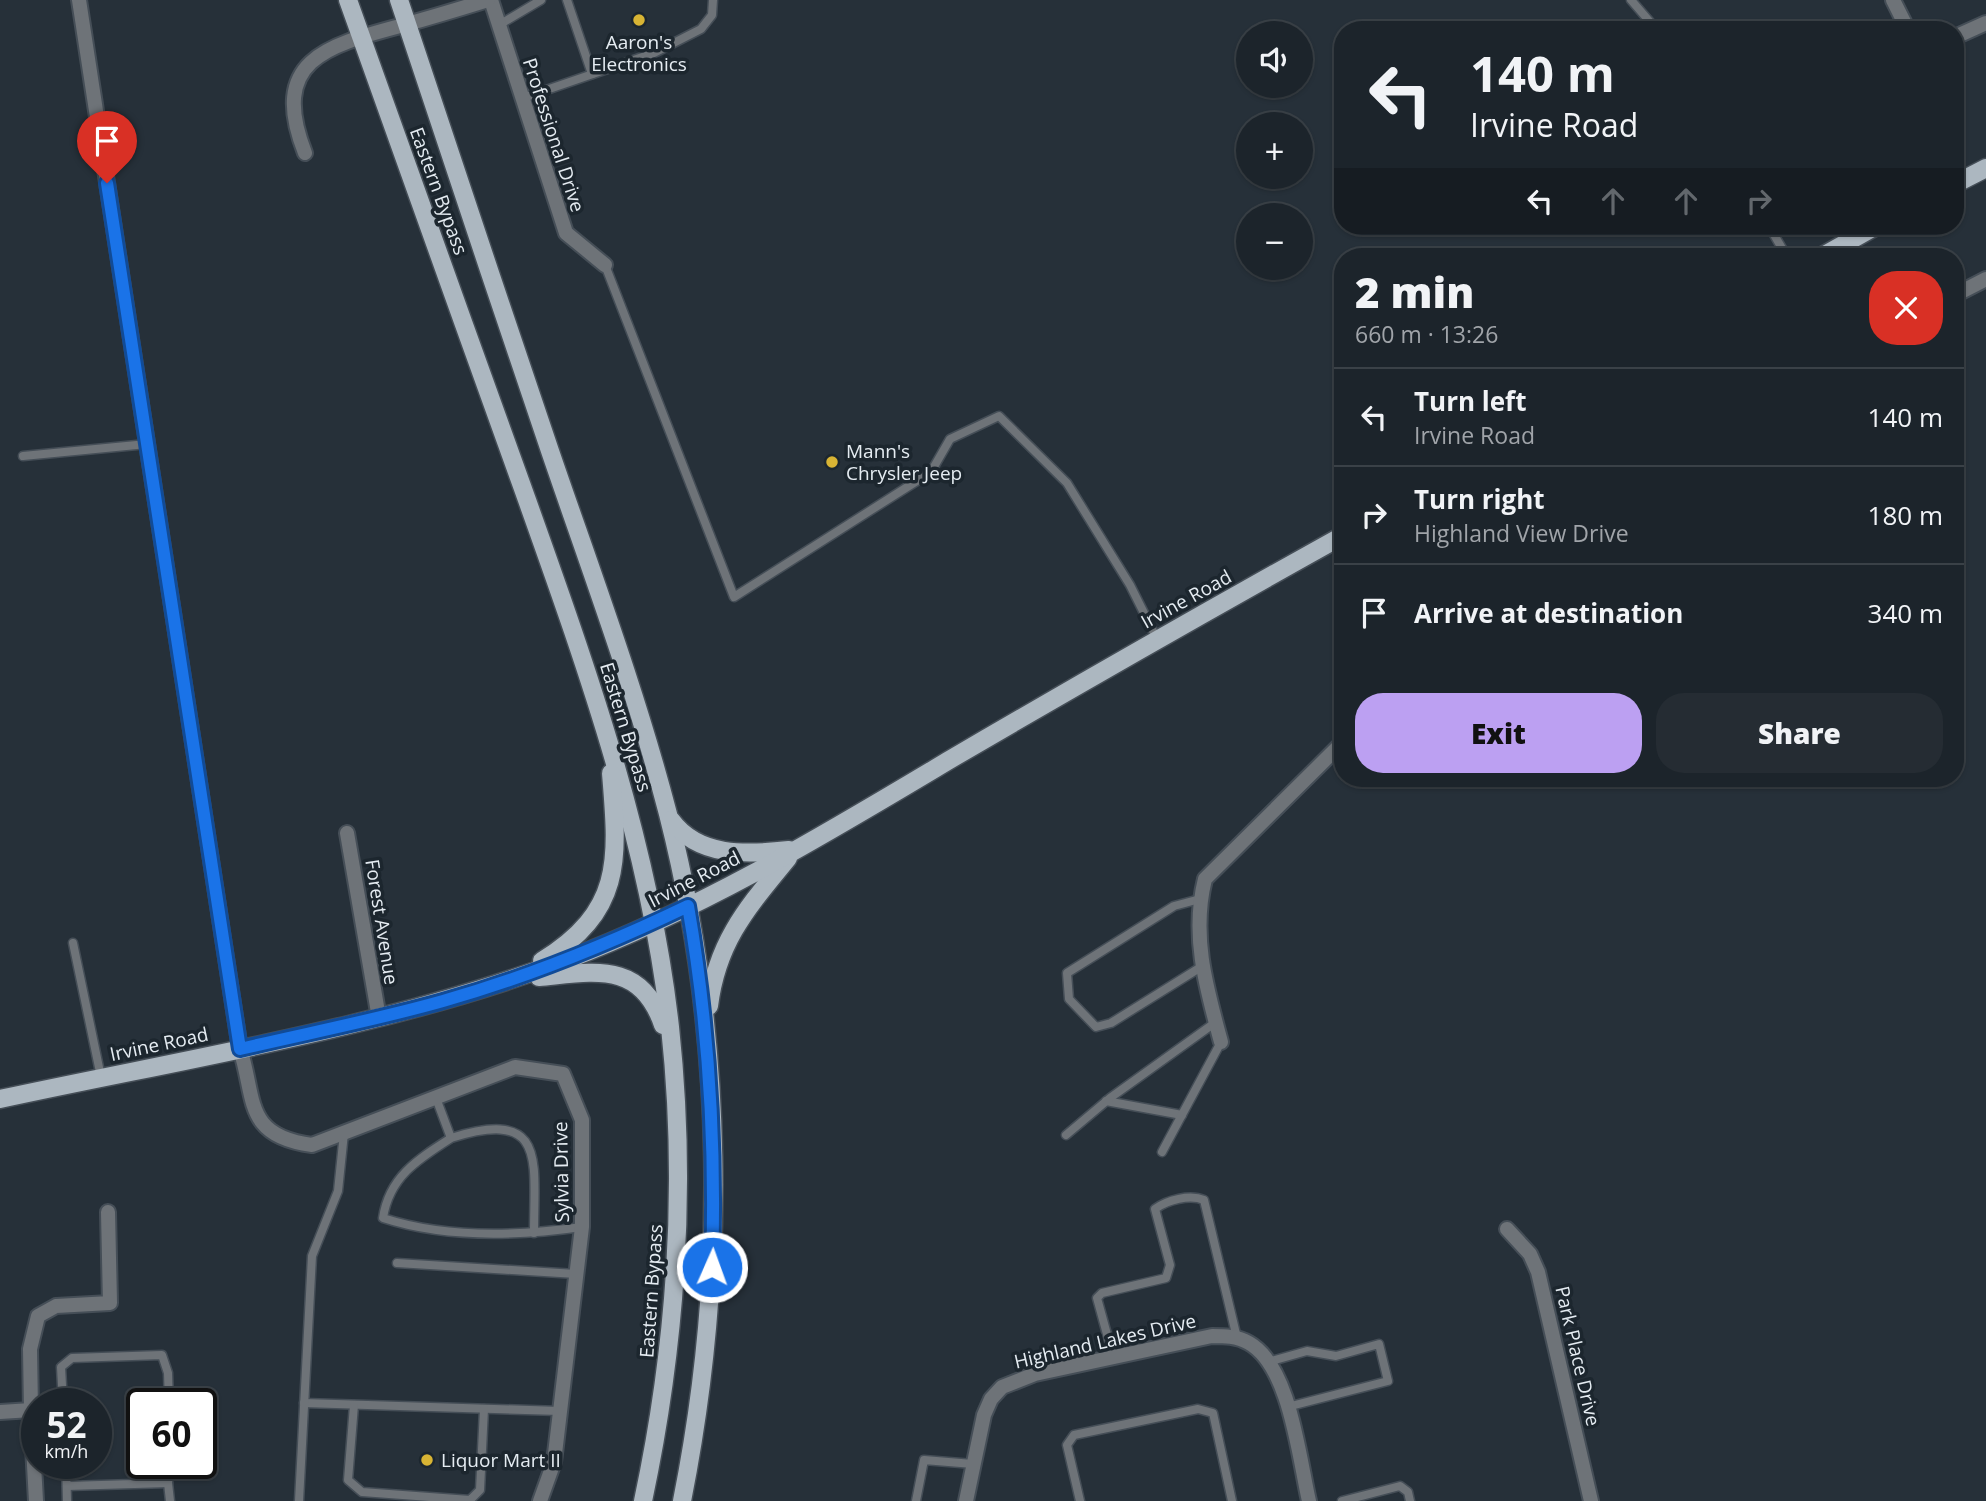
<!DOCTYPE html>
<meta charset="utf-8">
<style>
:root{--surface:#1c242b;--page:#252c33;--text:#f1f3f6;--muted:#a0a4a9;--line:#3a4147;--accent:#bca0f2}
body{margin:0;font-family:"Open Sans",sans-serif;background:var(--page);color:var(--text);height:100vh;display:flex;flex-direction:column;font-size:26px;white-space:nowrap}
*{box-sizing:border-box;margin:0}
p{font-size:23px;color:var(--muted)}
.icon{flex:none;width:38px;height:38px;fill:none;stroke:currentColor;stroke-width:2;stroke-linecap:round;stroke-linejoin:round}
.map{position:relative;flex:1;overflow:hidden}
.sheet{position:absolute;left:1334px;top:248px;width:630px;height:539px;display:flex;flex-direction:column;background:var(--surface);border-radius:28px;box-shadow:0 2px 5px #0004,0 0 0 2px var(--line)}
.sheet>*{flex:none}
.top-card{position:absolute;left:1334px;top:21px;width:630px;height:214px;border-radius:28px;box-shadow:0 2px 5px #0004,0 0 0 2px var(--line);background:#1c242b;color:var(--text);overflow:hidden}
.fabs{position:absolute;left:1236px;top:21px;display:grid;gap:14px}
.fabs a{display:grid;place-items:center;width:77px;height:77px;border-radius:50%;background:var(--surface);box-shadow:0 2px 5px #0004,0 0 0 2px var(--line);font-size:35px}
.speed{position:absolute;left:21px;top:1388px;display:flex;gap:14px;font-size:35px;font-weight:700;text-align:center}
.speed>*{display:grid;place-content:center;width:91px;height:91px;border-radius:50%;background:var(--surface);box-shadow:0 2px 5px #0004,0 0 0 2px var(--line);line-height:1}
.speed small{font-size:18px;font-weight:400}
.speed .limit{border:4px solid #111;border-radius:10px;background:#fff;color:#111}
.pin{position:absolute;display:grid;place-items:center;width:60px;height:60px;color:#fff;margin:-72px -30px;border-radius:50% 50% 50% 0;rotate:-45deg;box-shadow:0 0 7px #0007}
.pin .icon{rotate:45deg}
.me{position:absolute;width:77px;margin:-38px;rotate:2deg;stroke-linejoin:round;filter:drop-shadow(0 0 5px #0008)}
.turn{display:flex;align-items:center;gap:24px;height:147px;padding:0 21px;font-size:32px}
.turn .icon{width:91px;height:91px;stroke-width:2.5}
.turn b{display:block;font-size:49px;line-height:60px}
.lanes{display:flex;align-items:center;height:66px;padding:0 21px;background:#0003;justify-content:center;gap:35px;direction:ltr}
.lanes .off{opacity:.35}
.round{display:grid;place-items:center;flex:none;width:74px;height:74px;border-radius:28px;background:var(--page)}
.head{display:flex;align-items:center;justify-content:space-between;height:119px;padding:0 21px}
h1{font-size:42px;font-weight:800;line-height:52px}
.action{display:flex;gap:14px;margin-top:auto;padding:14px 21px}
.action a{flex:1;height:80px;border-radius:28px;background:var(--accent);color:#111;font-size:28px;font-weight:800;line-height:80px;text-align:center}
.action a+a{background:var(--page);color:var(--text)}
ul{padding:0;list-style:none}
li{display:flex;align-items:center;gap:21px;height:98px;padding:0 21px;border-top:2px solid var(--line)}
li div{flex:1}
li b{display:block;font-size:26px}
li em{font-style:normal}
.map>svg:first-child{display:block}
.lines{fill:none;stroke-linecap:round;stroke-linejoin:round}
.lane-casing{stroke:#454e57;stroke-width:11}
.street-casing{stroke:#454e57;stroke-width:18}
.primary-casing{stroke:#454e57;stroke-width:21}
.lane{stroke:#6e7378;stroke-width:8}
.street{stroke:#6e7378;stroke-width:14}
.primary{stroke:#acb7c0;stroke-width:18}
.route-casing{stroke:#114b97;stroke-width:18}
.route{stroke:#1a73e8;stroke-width:12}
.poi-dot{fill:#d8b434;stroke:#1c262e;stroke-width:2.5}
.labels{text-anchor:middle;stroke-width:7;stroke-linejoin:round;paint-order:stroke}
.poi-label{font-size:19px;fill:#e5ecf2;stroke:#1c262e;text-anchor:start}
.street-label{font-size:19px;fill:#e5ecf2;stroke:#1c262e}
</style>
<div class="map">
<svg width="1986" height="1501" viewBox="0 0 1986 1501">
<rect width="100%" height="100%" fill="#263039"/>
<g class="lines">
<defs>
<g id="lane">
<polyline points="567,0 592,74"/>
<polyline points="1631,0 1657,30"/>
<polyline points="499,25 541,0"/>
<polyline points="523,98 654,53 701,29 712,15 713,0"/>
<polyline points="1769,226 1787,257"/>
<polyline points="605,265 734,597 931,472 950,439 999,416 1067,483 1130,585 1157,639"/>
<polyline points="23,456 147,444"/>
<polyline points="1200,899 1174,906 1067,973 1069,999 1096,1027 1111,1023 1201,967"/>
<polyline points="73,943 101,1077"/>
<path d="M 436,1098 L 451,1138 C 418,1159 389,1177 383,1218 C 444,1238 518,1236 582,1227"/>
<polyline points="1106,1101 1182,1115"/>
<polyline points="1066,1135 1110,1098 1216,1022"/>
<path d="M 451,1138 C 547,1108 534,1160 534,1233"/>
<polyline points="1162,1152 1221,1042"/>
<polyline points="397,1263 576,1274"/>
<path d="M 1113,1356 L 1097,1298 L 1102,1293 L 1166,1278 L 1170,1265 L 1155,1209 C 1167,1200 1190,1194 1204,1200 L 1237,1338"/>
<polyline points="1268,1362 1307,1351 1336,1356 1379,1344 1388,1381 1287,1407"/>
<polyline points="304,1403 560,1411"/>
<polyline points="63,1404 61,1367 72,1358 162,1355 168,1373 169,1404"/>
<polyline points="354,1405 348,1480 362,1492 470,1500 480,1490 484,1409"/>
<polyline points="66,1463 67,1501"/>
<polyline points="168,1483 170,1501"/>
<polyline points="67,1486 168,1483 169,1463"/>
<polyline points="299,1501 312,1256 338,1191 344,1133"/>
<polyline points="916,1501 924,1460 973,1464"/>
<polyline points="1080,1501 1067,1445 1074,1435 1198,1409 1213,1413 1232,1501"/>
<polyline points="1342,1501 1400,1486 1408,1492 1410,1501"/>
</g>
<g id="street">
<path d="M 79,0 L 240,1049 C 256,1098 243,1136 312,1145 L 515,1067 L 563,1074 L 582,1120 L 582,1227 L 554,1462 L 540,1501"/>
<polyline points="491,0 566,233 605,265"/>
<polyline points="1893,0 1908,30"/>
<polyline points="1955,37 1986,23"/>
<path d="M 305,153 C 269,61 325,46 400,26 C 429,18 459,9 488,0"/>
<polyline points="1955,295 1986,279"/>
<polyline points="347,833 379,1018"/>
<path d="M 1221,1042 C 1206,987 1191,935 1205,879 L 1342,743"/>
<polyline points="1507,1229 1530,1254 1538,1272 1591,1501"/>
<polyline points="31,1410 30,1349 38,1316 56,1306 110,1303 108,1212"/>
<polyline points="0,1412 31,1410 36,1501"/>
<path d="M 966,1501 L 984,1415 L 991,1399 L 1002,1387 L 1035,1374 L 1212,1336 C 1224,1336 1237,1336 1249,1343 C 1290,1366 1299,1458 1309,1501"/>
</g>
<g id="primary">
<path d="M 348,0 C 405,162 464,324 522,486 C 585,663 649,839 670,1027 C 687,1185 676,1346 643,1501"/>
<path d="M 399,0 C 449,150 499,301 550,451 C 591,571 636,691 668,814 C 725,1038 727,1275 682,1501"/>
<polyline points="1955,184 1986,168"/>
<polyline points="1821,257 1876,226"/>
<path d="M 671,820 C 698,857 746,855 789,850"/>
<path d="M 542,961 C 624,910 618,859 611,773"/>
<path d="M 539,977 C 594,972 641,960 663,1025"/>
<path d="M 709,1006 C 717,941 748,907 788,858"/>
<path d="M 0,1099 C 189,1058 384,1028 566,960 C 702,909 827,833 951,759 C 1081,683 1211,609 1342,536"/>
</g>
</defs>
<use href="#lane" class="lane-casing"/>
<use href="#street" class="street-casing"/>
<use href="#primary" class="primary-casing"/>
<use href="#lane" class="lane"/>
<use href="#street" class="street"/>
<use href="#primary" class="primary"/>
</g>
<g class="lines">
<defs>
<path id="route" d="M 107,183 L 240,1049 C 308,1033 376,1020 443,1001 C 528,977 609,944 688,906 C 709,1026 716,1146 712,1267"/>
</defs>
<use href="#route" class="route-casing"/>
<use href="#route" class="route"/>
</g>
<g class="poi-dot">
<circle cx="639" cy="20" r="7"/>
<circle cx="832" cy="462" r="7"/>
<circle cx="427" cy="1460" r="7"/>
</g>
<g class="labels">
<g class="poi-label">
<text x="639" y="49" text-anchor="middle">Aaron's<tspan x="639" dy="22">Electronics</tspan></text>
<text x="846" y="458">Mann's<tspan x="846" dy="22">Chrysler Jeep</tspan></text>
<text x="441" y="1467">Liquor Mart II</text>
</g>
<g class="street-label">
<text transform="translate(554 135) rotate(72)" y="7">Professional Drive</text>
<text transform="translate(439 191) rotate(70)" y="7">Eastern Bypass</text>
<text transform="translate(1186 599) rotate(-29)" y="7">Irvine Road</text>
<text transform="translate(626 727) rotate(73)" y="7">Eastern Bypass</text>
<text transform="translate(694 879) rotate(-27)" y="7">Irvine Road</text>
<text transform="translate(382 922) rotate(81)" y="7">Forest Avenue</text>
<text transform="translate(159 1044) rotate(-12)" y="7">Irvine Road</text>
<text transform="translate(561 1172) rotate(-91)" y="7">Sylvia Drive</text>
<text transform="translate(651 1291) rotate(-86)" y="7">Eastern Bypass</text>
<text transform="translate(1105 1341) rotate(-13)" y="7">Highland Lakes Drive</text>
<text transform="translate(1578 1356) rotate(77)" y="7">Park Place Drive</text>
</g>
</g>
</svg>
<div class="fabs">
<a><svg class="icon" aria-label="sound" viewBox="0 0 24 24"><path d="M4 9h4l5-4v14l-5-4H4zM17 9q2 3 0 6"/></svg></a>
<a>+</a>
<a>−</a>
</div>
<div class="speed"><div>52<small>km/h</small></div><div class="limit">60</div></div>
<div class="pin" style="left:107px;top:183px;background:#d93025"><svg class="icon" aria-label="arrive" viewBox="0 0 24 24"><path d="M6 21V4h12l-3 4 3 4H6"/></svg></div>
<svg class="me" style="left:712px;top:1267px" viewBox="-20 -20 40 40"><circle r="17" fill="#1a73e8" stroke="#fff" stroke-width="3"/><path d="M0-11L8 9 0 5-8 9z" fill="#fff"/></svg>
<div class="top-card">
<div class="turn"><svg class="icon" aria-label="left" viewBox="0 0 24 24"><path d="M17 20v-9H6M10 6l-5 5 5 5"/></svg><div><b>140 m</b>Irvine Road</div></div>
<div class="lanes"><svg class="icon" aria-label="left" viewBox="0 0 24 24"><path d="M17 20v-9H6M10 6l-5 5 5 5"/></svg><svg class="icon off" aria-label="ahead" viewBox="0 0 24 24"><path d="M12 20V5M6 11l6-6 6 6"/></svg><svg class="icon off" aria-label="ahead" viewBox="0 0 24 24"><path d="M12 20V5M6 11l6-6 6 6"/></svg><svg class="icon off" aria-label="right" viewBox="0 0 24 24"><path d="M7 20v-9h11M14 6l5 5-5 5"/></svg></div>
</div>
<section class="sheet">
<div class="head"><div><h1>2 min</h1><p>660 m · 13:26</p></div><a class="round" style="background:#d93025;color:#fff"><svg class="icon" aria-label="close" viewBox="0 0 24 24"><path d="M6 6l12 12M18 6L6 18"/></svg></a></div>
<ul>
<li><svg class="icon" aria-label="left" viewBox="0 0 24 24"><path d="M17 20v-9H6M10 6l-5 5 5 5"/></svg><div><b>Turn left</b><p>Irvine Road</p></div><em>140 m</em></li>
<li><svg class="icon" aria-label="right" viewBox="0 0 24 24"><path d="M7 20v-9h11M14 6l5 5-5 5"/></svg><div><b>Turn right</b><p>Highland View Drive</p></div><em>180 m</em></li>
<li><svg class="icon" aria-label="arrive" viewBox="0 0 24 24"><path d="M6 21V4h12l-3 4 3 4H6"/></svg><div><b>Arrive at destination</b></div><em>340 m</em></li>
</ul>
<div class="action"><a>Exit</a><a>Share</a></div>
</section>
</div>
